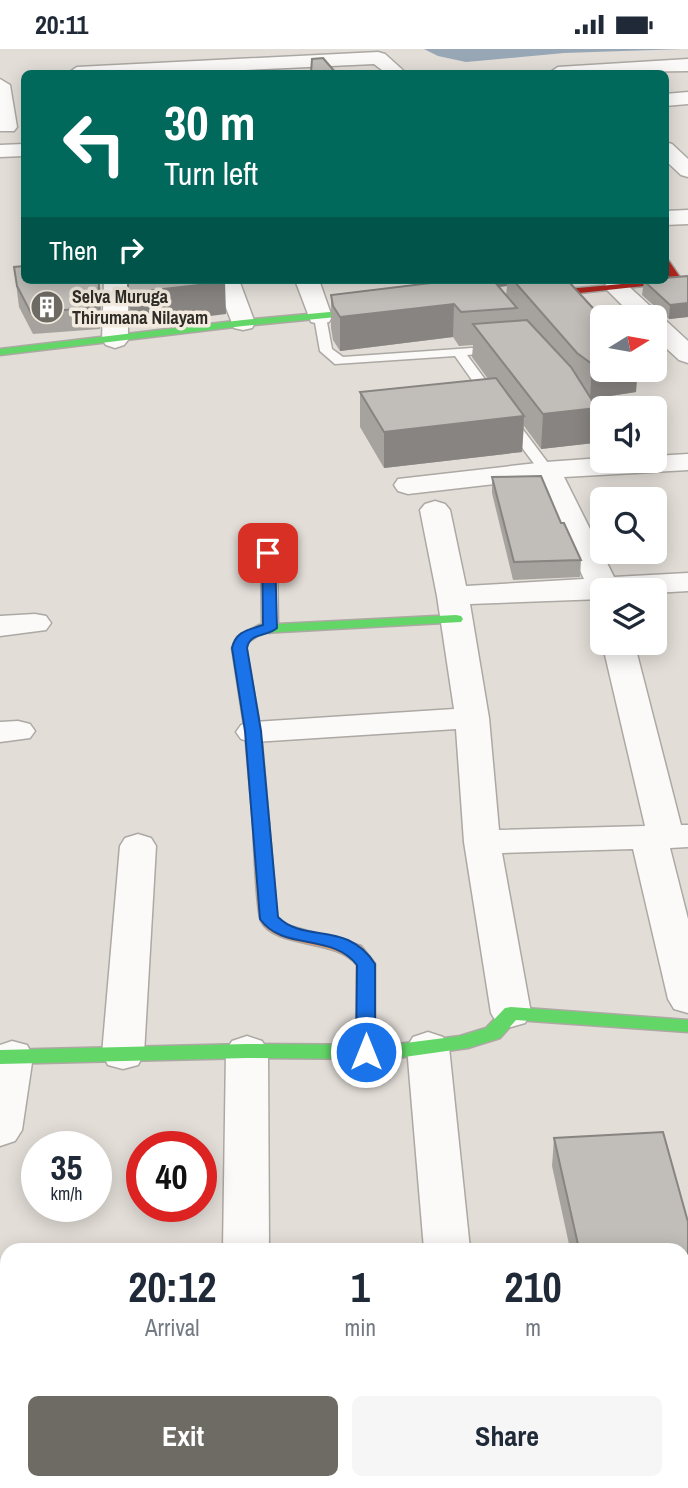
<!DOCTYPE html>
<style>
:root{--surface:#fff;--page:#f6f6f7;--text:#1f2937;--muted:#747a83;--accent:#6e6b65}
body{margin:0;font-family:"Archivo Narrow",sans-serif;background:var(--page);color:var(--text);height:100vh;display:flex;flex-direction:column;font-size:26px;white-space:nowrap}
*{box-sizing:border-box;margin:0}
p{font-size:23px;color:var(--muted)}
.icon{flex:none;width:38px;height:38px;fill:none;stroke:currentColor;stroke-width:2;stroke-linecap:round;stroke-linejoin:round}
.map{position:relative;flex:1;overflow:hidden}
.details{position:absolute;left:0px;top:1194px;width:690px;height:247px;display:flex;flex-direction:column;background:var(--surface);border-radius:21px 21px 0 0;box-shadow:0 4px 18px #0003}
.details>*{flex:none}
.guide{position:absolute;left:21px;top:21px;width:648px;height:214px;border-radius:10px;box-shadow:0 4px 18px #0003;background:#00695c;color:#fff;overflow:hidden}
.needle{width:46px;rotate:79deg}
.buttons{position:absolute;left:590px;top:256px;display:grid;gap:14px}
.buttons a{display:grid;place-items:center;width:77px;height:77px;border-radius:10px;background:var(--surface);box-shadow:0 4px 18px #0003;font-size:35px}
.speed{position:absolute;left:21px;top:1082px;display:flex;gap:14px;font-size:35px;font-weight:700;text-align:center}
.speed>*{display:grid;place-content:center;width:91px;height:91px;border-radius:50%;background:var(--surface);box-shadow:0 4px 18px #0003;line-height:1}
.speed small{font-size:18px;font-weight:400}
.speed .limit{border:10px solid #d22;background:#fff;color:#111}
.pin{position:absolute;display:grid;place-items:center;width:60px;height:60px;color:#fff;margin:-30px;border-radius:14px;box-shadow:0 4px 10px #0006}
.me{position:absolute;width:77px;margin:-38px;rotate:0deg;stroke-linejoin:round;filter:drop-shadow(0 0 5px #0008)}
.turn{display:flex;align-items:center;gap:24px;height:147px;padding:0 28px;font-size:32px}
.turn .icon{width:91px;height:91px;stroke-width:2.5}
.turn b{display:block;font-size:49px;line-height:60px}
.then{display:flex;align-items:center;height:66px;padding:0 28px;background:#0003;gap:14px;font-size:26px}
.eta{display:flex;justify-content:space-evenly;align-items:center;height:119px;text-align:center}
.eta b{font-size:42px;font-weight:800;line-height:49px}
.cta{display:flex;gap:14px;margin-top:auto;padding:14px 28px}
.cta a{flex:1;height:80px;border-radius:10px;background:var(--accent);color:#fff;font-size:28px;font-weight:800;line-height:80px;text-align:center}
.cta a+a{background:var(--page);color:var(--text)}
.status{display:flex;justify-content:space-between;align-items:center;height:49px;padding:0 35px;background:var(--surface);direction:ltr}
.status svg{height:19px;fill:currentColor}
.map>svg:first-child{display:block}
.water{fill:#98a7b6}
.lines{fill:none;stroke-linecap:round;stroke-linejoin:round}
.lane-casing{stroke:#aca8a3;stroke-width:3}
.street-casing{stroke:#aca8a3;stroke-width:3}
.fast-casing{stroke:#aca8a3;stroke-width:3}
.slow-casing{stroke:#aca8a3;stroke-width:3}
.jam-casing{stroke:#aca8a3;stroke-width:3}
.lane{fill:#fbfaf9;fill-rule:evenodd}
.street{fill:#fbfaf9;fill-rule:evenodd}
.fast{fill:#63d668;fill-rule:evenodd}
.slow{fill:#ff974d;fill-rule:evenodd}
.jam{fill:#b3261e;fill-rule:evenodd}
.wall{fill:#a6a39e;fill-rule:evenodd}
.shaded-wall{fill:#878481}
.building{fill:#c1bdb8;stroke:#878481;stroke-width:2}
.route{fill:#1a73e8;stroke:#114b97;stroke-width:2}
.labels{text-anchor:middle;stroke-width:7;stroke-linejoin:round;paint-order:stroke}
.far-poi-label{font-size:18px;font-weight:bold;fill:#302d28;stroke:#f3ebdf;text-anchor:start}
</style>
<div class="status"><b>20:11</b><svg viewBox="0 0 49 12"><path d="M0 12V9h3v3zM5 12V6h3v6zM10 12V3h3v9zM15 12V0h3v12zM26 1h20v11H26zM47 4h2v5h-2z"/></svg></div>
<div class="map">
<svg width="688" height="1439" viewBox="0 0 688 1439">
<rect width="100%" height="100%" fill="#e2ddd7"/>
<polygon class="water" points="424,0 683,0 564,4 466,13 438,7"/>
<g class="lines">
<defs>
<g id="lane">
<polygon points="320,264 326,268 332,300 343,308 501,297 501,303 467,306 498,348 496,351 486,351 455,307 335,315 320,302 314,268"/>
<polygon points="576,347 602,363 602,373 571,354 569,351"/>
<polygon points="510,369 515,370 551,418 551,424 541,424 503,373"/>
<polygon points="269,499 277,504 278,579 270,584 262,579 261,504"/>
</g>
<g id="street">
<polygon points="378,3 385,5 406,24 386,24 374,15 180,24 68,24 77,18"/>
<polygon points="688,10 688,22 549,24 558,18"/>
<polygon points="0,30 10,36 17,78 14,82 0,82"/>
<polygon points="688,43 688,55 665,57 665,45"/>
<polygon points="665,93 672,95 688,110 688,128 681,126 665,111"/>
<polygon points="24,95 24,107 0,108 0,96"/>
<polygon points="688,161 688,175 665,176 665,162"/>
<polygon points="104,231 128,231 128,291 124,296 115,299 106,296 102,291"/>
<polygon points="215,231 239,231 255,274 252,279 243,281 234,279"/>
<polygon points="295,231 319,231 332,268 329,273 320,275 311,273"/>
<polygon points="617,231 624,233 688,292 688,314 679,311 654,288 654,268 634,268 604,238 608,233"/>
<polygon points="688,405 688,421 564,428 614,528 688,524 688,542 654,544 654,541 602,541 602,550 470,555 489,669 499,781 645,777 602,593 634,593 681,776 688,776 688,798 670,799 688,870 688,964 674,960 668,950 633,800 502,804 531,964 525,974 511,978 497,974 491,964 464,793 456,680 253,693 241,690 236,683 241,676 253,673 454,660 437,547 420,461 425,455 435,452 445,455 450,461 466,537 584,530 537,430 408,445 398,442 394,436 398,430 546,413 602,409 654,411 654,407"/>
<polygon points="35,565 46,567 51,574 46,581 0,587 0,567"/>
<polygon points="18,672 30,675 35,682 30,689 0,693 0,673"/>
<polygon points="138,785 151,789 156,797 144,1005 138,1016 123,1020 108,1016 102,1005 120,797 125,789"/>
<polygon points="428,983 443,988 449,998 470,1200 424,1200 407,998 413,988"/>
<polygon points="247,987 262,992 268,1002 269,1200 223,1200 226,1002 232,992"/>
<polygon points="12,992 27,996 33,1007 22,1081 15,1092 0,1097 0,996"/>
<polygon points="26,1433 280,1433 277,1439 23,1439"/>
</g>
<g id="fast">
<polygon points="384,258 389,261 388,263 243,277 0,306 0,300 243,271"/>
<polygon points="456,566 461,567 463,570 461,573 262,584 248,593 246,599 261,683 269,774 261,779 255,778 253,774 245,683 232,599 237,588 259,576"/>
<polygon points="511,958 688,971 688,983 516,971 500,989 468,999 390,1010 247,1009 0,1015 0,1001 247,995 390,996 460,987 486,979 505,959"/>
</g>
<path id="slow" d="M 261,769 L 269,774 L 277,868 L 286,876 L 361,897 L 372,911 L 375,915 L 375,1003 L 373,1008 L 359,1008 L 357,1003 L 357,916 C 336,889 276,900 261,872 C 256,861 254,791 253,774 Z"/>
<polygon id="jam" points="665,211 669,212 682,231 681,233 524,250 519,247 524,244 665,231 670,229 665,222"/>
</defs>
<use href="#lane" class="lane-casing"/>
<use href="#street" class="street-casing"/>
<use href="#fast" class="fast-casing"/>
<use href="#slow" class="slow-casing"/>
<use href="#jam" class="jam-casing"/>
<use href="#lane" class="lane"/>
<use href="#street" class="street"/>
<use href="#fast" class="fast"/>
<use href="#slow" class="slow"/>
<use href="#jam" class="jam"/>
</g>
<g class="wall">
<polygon points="14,218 101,244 100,280 33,285 19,258"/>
<polygon points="688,227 688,268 669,270 642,246 644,232"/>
<path d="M 450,231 L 571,231 L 571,236 L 636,343 L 591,350 L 597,359 L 594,394 L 541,400 L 524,377 L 522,403 L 384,419 L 360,378 L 360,343 L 488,330 L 472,308 L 473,296 L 459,297 L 453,288 L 340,302 L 333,291 L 331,279 L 331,246 ZM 507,237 L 506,247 L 499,238 Z"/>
<polygon points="492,428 561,474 581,511 580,528 513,531 492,444"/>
<polygon points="554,1089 688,1173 688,1250 682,1250 682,1200 570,1200 552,1117"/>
</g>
<g class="shaded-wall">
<polygon points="99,231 101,244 100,280 98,258"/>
<polygon points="457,231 507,231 507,237 456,242"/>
<polygon points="225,233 226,265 131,277 128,244"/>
<polygon points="688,254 688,268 669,270 670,256"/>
<polygon points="454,255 453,288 340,302 340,268"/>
<polygon points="602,314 602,320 638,320 636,343 590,350 592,315"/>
<polygon points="597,359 594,394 541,400 543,365"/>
<polygon points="524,367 522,403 384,419 384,383"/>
</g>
<g class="building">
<polygon points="323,9 336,24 311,24 312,10"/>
<polygon points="24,217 24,231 99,231 98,258 31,264 17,237 14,218"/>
<polygon points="688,227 688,254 670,256 644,232 665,231 665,229"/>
<polygon points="128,231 224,231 225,233 128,244"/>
<polygon points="456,231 493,231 517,259 461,263 454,255 340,268 333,257 331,246"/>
<polygon points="513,231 571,231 571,232 568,232 602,269 602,314 592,315 577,304"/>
<polygon points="527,271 571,318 597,359 543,365 473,275"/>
<polygon points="496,329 524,367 384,383 360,343"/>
<polygon points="541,427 561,474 564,474 581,511 514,513 492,428"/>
<polygon points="663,1083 688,1173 688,1222 682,1223 682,1200 579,1200 554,1089"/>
</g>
<path class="route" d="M 268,500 L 275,504 L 277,579 C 267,588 250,583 247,599 L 261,682 L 278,868 C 305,895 347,871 375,915 L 375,1003 L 372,1008 L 359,1008 L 356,1003 L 357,916 C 333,884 282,902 260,870 L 245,682 L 232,599 C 236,582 248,581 263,576 L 262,504 Z"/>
<defs>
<symbol id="building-disc" viewBox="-11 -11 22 22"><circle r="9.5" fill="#6e6b65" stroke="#f3ebdf"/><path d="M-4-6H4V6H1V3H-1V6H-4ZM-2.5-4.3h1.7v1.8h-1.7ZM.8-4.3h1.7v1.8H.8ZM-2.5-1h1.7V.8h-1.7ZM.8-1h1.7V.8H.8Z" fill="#fff"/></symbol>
</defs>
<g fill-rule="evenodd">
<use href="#building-disc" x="28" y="239" width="38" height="38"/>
</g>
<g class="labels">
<g class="far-poi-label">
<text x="72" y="254">Selva Muruga<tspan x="72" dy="21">Thirumana Nilayam</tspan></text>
</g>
</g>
</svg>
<div class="buttons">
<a><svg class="needle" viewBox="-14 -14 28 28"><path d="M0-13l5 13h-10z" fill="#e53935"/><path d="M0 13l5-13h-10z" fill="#747a83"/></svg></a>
<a><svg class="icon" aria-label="sound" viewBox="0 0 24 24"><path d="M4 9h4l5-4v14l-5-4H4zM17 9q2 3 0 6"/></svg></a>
<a><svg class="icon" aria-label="search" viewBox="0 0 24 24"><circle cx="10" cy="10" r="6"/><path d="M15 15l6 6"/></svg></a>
<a><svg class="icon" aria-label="layers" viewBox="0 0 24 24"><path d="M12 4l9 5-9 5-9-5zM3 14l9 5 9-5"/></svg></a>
</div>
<div class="speed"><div>35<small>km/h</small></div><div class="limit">40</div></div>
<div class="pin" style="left:268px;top:504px;background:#d93025"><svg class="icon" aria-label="arrive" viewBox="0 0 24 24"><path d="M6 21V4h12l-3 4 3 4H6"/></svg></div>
<svg class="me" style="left:366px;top:1003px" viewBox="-20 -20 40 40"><circle r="17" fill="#1a73e8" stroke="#fff" stroke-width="3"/><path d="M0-11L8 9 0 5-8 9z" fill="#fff"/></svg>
<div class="guide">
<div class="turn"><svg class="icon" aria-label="left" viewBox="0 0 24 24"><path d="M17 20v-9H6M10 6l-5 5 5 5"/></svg><div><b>30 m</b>Turn left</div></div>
<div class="then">Then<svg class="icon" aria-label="right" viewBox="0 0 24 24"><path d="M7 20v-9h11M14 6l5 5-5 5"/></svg></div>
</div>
<section class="details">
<div class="eta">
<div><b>20:12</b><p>Arrival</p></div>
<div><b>1</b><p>min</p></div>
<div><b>210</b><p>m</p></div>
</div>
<div class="cta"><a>Exit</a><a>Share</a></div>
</section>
</div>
